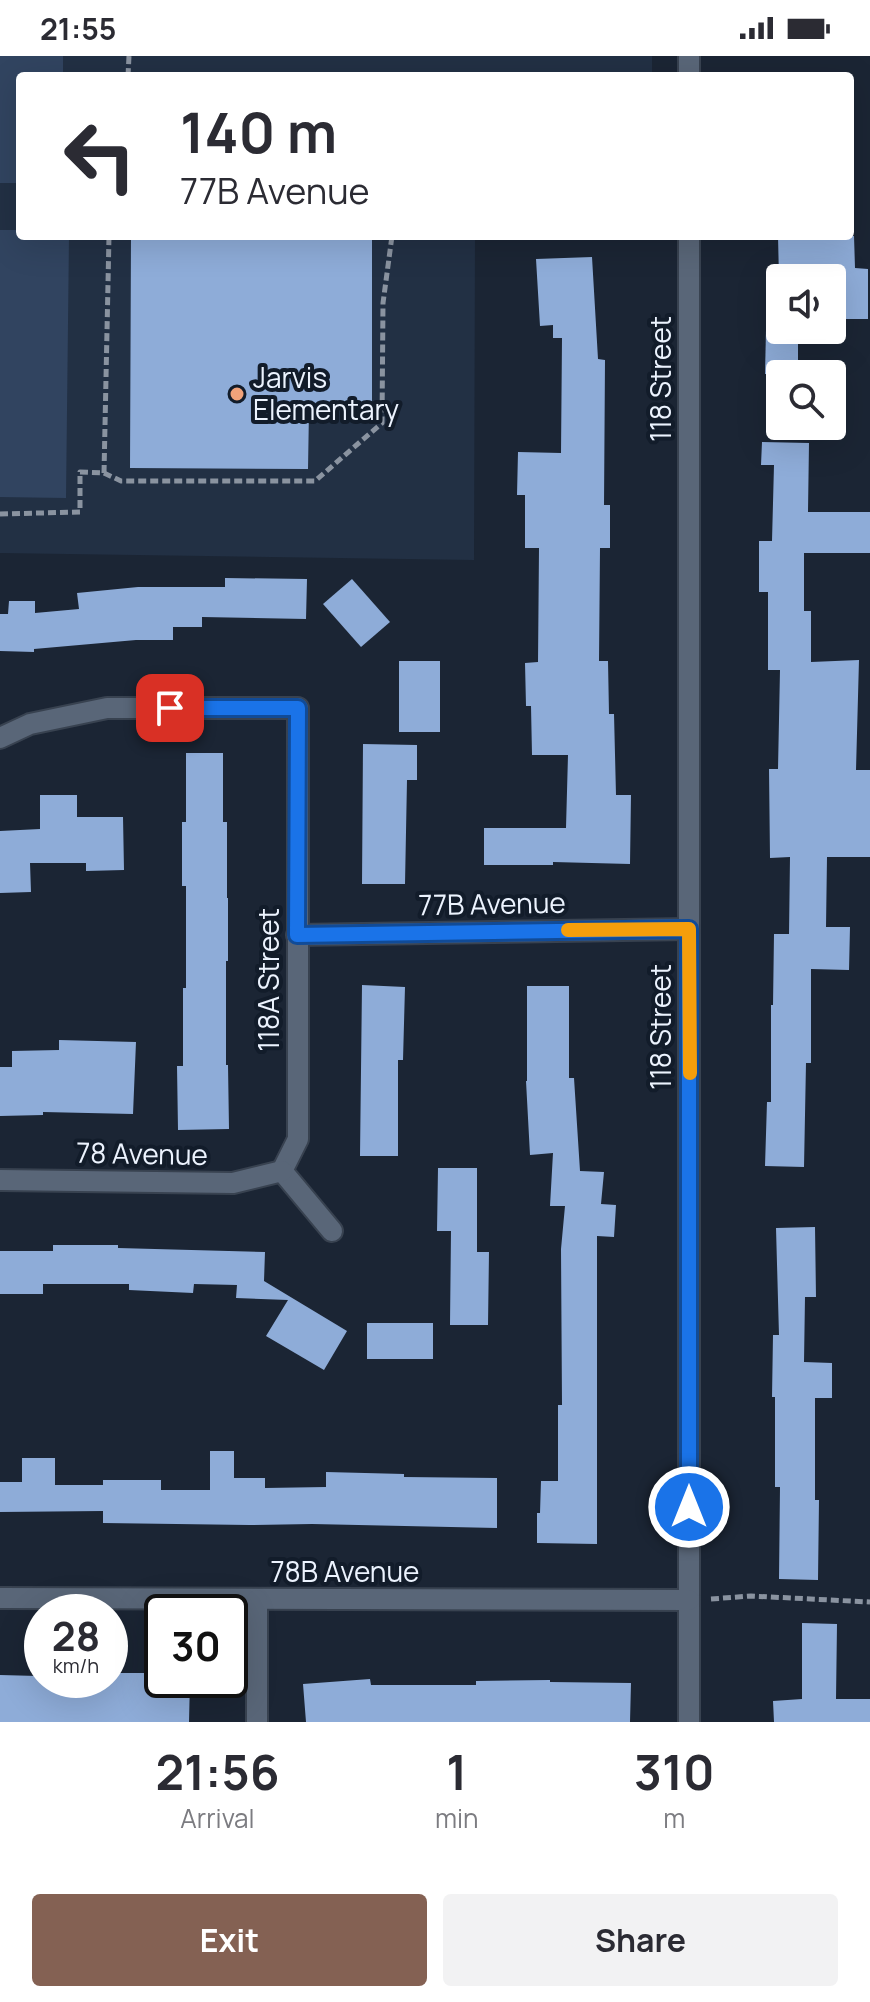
<!DOCTYPE html>
<style>
:root{--surface:#fff;--page:#f2f2f3;--text:#2b2b33;--muted:#7c7c81;--accent:#846153}
body{margin:0;font-family:Manrope,sans-serif;background:var(--page);color:var(--text);height:100vh;display:flex;flex-direction:column;font-size:30px;white-space:nowrap}
*{box-sizing:border-box;margin:0}
p{font-size:26px;color:var(--muted)}
.icon{flex:none;width:44px;height:44px;fill:none;stroke:currentColor;stroke-width:2;stroke-linecap:round;stroke-linejoin:round}
.map{position:relative;height:1666px;overflow:hidden}
.drawer{display:flex;flex-direction:column;background:var(--surface);flex:1}
.drawer>*{flex:none}
.hud{position:absolute;left:16px;top:16px;width:838px;height:168px;border-radius:8px;box-shadow:0 8px 32px #0002;background:#fff;color:var(--text);overflow:hidden}
.controls{position:absolute;left:766px;top:208px;display:grid;gap:16px}
.controls a{display:grid;place-items:center;width:80px;height:80px;border-radius:8px;background:var(--surface);box-shadow:0 8px 32px #0002;font-size:40px}
.speed{position:absolute;left:24px;top:1538px;display:flex;gap:16px;font-size:40px;font-weight:700;text-align:center}
.speed>*{display:grid;place-content:center;width:104px;height:104px;border-radius:50%;background:var(--surface);box-shadow:0 8px 32px #0002;line-height:1}
.speed small{font-size:20px;font-weight:400}
.speed .limit{border:4px solid #111;border-radius:12px;background:#fff;color:#111}
.pin{position:absolute;display:grid;place-items:center;width:68px;height:68px;color:#fff;margin:-34px;border-radius:16px;box-shadow:0 4px 12px #0006}
.me{position:absolute;width:88px;margin:-44px;rotate:0deg;stroke-linejoin:round;filter:drop-shadow(0 0 6px #0008)}
.turn{display:flex;align-items:center;gap:28px;height:168px;padding:0 32px;font-size:36px}
.turn .icon{width:104px;height:104px;stroke-width:2.5}
.turn b{display:block;font-size:56px;line-height:68px}
.eta{display:flex;justify-content:space-evenly;align-items:center;height:136px;text-align:center}
.eta b{font-size:48px;font-weight:700;line-height:56px}
.action{display:flex;gap:16px;margin-top:auto;padding:16px 32px}
.action a{flex:1;height:92px;border-radius:8px;background:var(--accent);color:#fff;font-size:32px;font-weight:700;line-height:92px;text-align:center}
.action a+a{background:var(--page);color:var(--text)}
.status{display:flex;justify-content:space-between;align-items:center;height:56px;padding:0 40px;background:var(--surface);direction:ltr}
.status svg{height:22px;fill:currentColor}
.map>svg:first-child{display:block}
.built{fill:#223044}
.green{fill:#314460}
.building{fill:#8eacd8}
.lines{fill:none;stroke-linecap:round;stroke-linejoin:round}
.street-casing{stroke:#384250;stroke-width:24}
.path{stroke:#8a93a0;stroke-width:5;stroke-dasharray:8 4;stroke-linecap:butt}
.street{stroke:#596678;stroke-width:20}
.route-casing{stroke:#114b97;stroke-width:20}
.route{stroke:#1a73e8;stroke-width:14}
.slow{stroke:#f59e0b;stroke-width:14}
.poi-dot{fill:#f0a27a;stroke:#121c2a;stroke-width:3}
.labels{text-anchor:middle;stroke-width:8;stroke-linejoin:round;paint-order:stroke}
.poi-label{font-size:28px;fill:#ecf3fe;stroke:#121c2a;text-anchor:start}
.street-label{font-size:28px;fill:#ecf3fe;stroke:#121c2a}
</style>
<div class="status"><b>21:55</b><svg viewBox="0 0 49 12"><path d="M0 12V9h3v3zM5 12V6h3v6zM10 12V3h3v9zM15 12V0h3v12zM26 1h20v11H26zM47 4h2v5h-2z"/></svg></div>
<div class="map">
<svg width="870" height="1666" viewBox="0 0 870 1666">
<rect width="100%" height="100%" fill="#1b2534"/>
<polygon class="built" points="0,0 652,0 652,20 20,20 20,180 475,180 474,504 0,497"/>
<g class="green">
<polygon points="0,0 63,0 63,20 20,20 20,127 0,127"/>
<polygon points="0,174 20,174 20,180 69,180 66,442 0,441"/>
</g>
<g class="building">
<polygon points="131,180 372,180 372,354 309,354 308,413 130,412"/>
<polygon points="778,180 854,180 855,212 868,213 868,263 832,263 832,222 779,222"/>
<polygon points="592,201 598,303 605,304 604,449 610,449 610,492 600,492 599,605 608,605 609,658 614,658 616,739 631,739 630,808 553,806 553,809 484,809 484,772 566,772 568,699 532,699 531,650 526,650 525,607 538,606 539,492 525,492 525,439 517,439 518,396 561,397 562,282 553,282 553,269 540,270 536,203"/>
<polygon points="766,274 798,274 798,318 765,318"/>
<polygon points="762,386 809,387 808,456 870,456 870,497 804,497 804,555 811,555 811,606 859,604 856,714 870,714 870,801 827,801 826,871 850,871 849,914 811,913 811,1007 806,1007 804,1111 765,1110 767,1046 771,1046 771,949 773,949 774,878 789,878 790,801 770,802 769,713 778,713 780,614 768,614 768,536 759,536 759,485 772,485 774,409 761,409"/>
<polygon points="225,522 307,523 306,563 202,561 202,571 173,571 173,584 136,584 34,593 34,596 0,595 0,558 8,558 9,545 35,545 35,557 79,553 77,537 138,531 225,531"/>
<polygon points="352,523 390,566 361,591 323,548"/>
<rect x="399" y="605" width="41" height="71"/>
<polygon points="363,688 417,689 417,724 407,724 405,828 362,828"/>
<polygon points="186,697 223,697 223,766 227,766 227,842 228,842 228,905 226,905 226,1009 228,1009 229,1073 178,1074 177,1010 183,1010 183,932 186,932 186,830 182,830 182,766 186,766"/>
<polygon points="40,739 77,739 77,761 123,761 124,814 86,815 86,807 30,807 31,836 0,837 0,775 40,773"/>
<polygon points="362,929 405,931 403,1004 398,1004 398,1100 360,1100"/>
<polygon points="527,930 569,930 569,1022 574,1022 580,1115 604,1116 601,1148 616,1149 614,1181 597,1180 597,1488 537,1487 537,1457 540,1457 541,1425 558,1425 558,1349 562,1349 561,1193 565,1150 550,1150 553,1097 530,1099 526,1025 527,1025"/>
<polygon points="59,984 136,986 133,1058 43,1056 43,1059 0,1060 0,1011 12,1011 12,995 59,994"/>
<polygon points="438,1112 477,1112 477,1196 489,1196 488,1269 450,1269 451,1175 437,1175"/>
<polygon points="815,1171 816,1241 805,1241 804,1306 832,1307 832,1342 815,1342 815,1444 819,1444 818,1524 779,1523 780,1431 775,1431 775,1341 772,1341 773,1279 779,1279 776,1172"/>
<polygon points="53,1189 118,1189 118,1192 265,1196 264,1225 347,1275 324,1314 266,1280 288,1244 236,1242 237,1229 194,1228 193,1237 129,1234 129,1228 43,1228 43,1238 0,1238 0,1195 53,1195"/>
<rect x="367" y="1267" width="66" height="36"/>
<polygon points="210,1395 234,1395 234,1422 265,1422 265,1432 326,1431 326,1416 404,1418 404,1421 497,1422 497,1472 312,1468 249,1469 103,1467 103,1455 0,1456 0,1426 22,1426 22,1402 55,1402 55,1429 103,1429 103,1424 161,1424 161,1434 210,1434"/>
<polygon points="802,1567 837,1568 836,1643 870,1643 870,1666 774,1666 773,1645 802,1643"/>
<polygon points="110,1617 162,1617 162,1624 190,1624 189,1666 0,1666 0,1619 38,1620 38,1624 110,1624"/>
<polygon points="370,1623 371,1629 476,1629 476,1625 550,1624 550,1626 631,1627 630,1666 306,1666 303,1628"/>
</g>
<g class="lines">
<defs>
<g id="street">
<polyline points="689,20 689,0"/>
<polyline points="689,180 689,1666"/>
<polyline points="0,682 30,668 107,652 298,652 298,1083 282,1115"/>
<polyline points="297,879 689,873"/>
<polyline points="282,1115 332,1175"/>
<polyline points="0,1124 233,1127 282,1115"/>
<polyline points="0,1542 689,1544"/>
<polyline points="257,1666 257,1544"/>
</g>
</defs>
<use href="#street" class="street-casing"/>
<g class="path">
<polyline points="128,20 129,0"/>
<polyline points="104,417 121,425 315,425 382,367 383,247 392,180"/>
<polyline points="0,458 80,456 80,416 104,417 109,180"/>
<polyline points="711,1543 751,1540 870,1546"/>
</g>
<use href="#street" class="street"/>
</g>
<g class="lines">
<defs>
<polyline id="route" points="170,652 298,652 297,879 689,873 689,1451"/>
</defs>
<use href="#route" class="route-casing"/>
<use href="#route" class="route"/>
<polyline class="slow" points="568,874 689,873 690,1017"/>
</g>
<circle class="poi-dot" cx="237" cy="338" r="8"/>
<g class="labels">
<g class="poi-label">
<text x="253" y="332">Jarvis<tspan x="253" dy="32">Elementary</tspan></text>
</g>
<g class="street-label">
<text transform="translate(661 323) rotate(-90)" y="10">118 Street</text>
<text transform="translate(492 848) rotate(-1)" y="10">77B Avenue</text>
<text transform="translate(269 924) rotate(-90)" y="10">118A Street</text>
<text transform="translate(661 971) rotate(-90)" y="10">118 Street</text>
<text transform="translate(142 1098) rotate(1)" y="10">78 Avenue</text>
<text x="345" y="1526">78B Avenue</text>
</g>
</g>
</svg>
<div class="controls">
<a><svg class="icon" aria-label="sound" viewBox="0 0 24 24"><path d="M4 9h4l5-4v14l-5-4H4zM17 9q2 3 0 6"/></svg></a>
<a><svg class="icon" aria-label="search" viewBox="0 0 24 24"><circle cx="10" cy="10" r="6"/><path d="M15 15l6 6"/></svg></a>
</div>
<div class="speed"><div>28<small>km/h</small></div><div class="limit">30</div></div>
<div class="pin" style="left:170px;top:652px;background:#d93025"><svg class="icon" aria-label="arrive" viewBox="0 0 24 24"><path d="M6 21V4h12l-3 4 3 4H6"/></svg></div>
<svg class="me" style="left:689px;top:1451px" viewBox="-20 -20 40 40"><circle r="17" fill="#1a73e8" stroke="#fff" stroke-width="3"/><path d="M0-11L8 9 0 5-8 9z" fill="#fff"/></svg>
<div class="hud">
<div class="turn"><svg class="icon" aria-label="left" viewBox="0 0 24 24"><path d="M17 20v-9H6M10 6l-5 5 5 5"/></svg><div><b>140 m</b>77B Avenue</div></div>
</div>
</div>
<section class="drawer">
<div class="eta">
<div><b>21:56</b><p>Arrival</p></div>
<div><b>1</b><p>min</p></div>
<div><b>310</b><p>m</p></div>
</div>
<div class="action"><a>Exit</a><a>Share</a></div>
</section>
